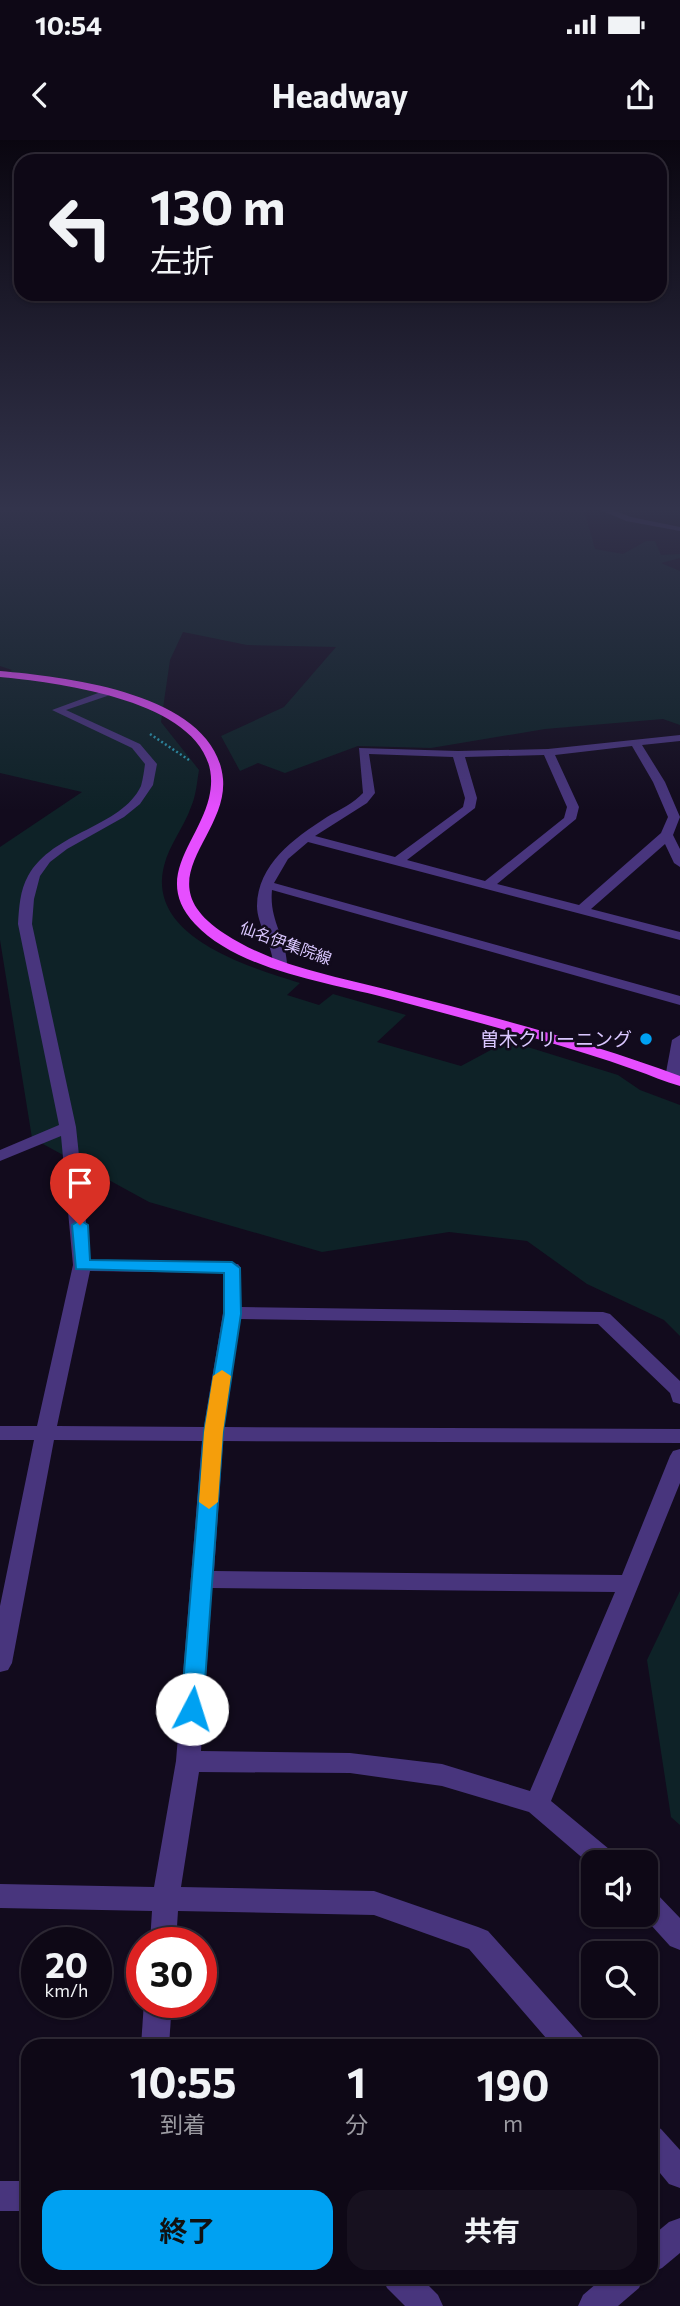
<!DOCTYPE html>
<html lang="ja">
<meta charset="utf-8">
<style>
:root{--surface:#0e0816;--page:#17111f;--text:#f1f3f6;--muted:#9b9aa1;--line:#2e2935;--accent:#00a1f2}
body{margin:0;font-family:Commissioner,"Noto Sans JP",sans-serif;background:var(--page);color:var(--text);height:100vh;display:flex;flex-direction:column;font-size:26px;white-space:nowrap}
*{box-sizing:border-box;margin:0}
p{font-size:23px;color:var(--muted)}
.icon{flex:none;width:38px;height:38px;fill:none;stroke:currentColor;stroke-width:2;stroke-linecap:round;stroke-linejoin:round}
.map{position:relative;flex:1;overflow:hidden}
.panel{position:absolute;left:21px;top:1899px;width:637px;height:245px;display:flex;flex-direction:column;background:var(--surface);border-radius:21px;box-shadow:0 2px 5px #0004,0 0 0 2px var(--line)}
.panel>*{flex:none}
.banner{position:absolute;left:14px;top:14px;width:653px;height:147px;border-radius:21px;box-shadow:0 2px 5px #0004,0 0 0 2px var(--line);background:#0e0816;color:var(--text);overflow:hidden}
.controls{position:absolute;left:581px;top:1710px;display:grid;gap:14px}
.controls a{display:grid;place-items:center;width:77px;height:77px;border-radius:14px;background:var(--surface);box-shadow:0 2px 5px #0004,0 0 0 2px var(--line);font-size:35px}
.speed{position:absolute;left:21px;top:1787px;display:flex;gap:14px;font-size:35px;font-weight:700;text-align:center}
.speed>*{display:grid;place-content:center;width:91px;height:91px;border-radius:50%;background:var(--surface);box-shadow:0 2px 5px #0004,0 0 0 2px var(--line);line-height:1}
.speed small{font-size:18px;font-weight:400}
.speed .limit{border:10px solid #d22;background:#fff;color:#111}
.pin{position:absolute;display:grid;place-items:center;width:60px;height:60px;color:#fff;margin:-72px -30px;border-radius:50% 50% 50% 0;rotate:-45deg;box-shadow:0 0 7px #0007}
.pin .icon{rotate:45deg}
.me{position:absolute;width:77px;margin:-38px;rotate:5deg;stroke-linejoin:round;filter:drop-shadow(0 0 5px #0008)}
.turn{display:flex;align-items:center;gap:24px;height:147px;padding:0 21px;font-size:32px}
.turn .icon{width:91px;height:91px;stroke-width:2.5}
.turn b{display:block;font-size:49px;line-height:60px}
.eta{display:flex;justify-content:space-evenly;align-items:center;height:119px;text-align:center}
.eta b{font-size:42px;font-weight:700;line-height:49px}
.cta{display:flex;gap:14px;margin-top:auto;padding:14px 21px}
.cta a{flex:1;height:80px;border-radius:21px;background:var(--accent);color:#111;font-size:28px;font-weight:700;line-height:80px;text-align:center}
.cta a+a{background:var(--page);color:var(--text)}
.status{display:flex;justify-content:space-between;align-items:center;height:49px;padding:0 35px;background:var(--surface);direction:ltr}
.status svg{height:19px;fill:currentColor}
header{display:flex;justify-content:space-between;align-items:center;height:91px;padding:0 21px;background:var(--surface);font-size:32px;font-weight:700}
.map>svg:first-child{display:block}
.green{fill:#0e2227}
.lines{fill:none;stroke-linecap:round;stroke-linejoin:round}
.path{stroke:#2a98b0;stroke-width:2.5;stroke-dasharray:2 2.5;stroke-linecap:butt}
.minor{fill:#48357d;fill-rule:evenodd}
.major{fill:#e64eff;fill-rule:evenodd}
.route{fill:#00a1f2;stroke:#00699d;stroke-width:2}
.slow{fill:#f59e0b}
.poi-dot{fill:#00a1f2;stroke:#120b1d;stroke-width:2.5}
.labels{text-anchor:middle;stroke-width:5;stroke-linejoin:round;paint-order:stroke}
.far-street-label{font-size:16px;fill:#dac7ff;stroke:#120b1d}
.poi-label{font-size:19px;fill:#dac7ff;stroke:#120b1d;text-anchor:end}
</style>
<div class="status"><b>10:54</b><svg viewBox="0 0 49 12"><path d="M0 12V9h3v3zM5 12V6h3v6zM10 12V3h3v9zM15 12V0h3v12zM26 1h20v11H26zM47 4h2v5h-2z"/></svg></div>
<header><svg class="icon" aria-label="back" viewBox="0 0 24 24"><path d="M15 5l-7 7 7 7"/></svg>Headway<svg class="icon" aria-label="share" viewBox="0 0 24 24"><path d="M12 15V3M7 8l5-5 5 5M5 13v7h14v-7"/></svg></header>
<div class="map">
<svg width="680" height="2166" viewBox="0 0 680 2166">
<rect width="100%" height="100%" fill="#120b1d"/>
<g class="green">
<path d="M 0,368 L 591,368 L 585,373 L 595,409 L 623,414 L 646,401 L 655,401 L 661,415 L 680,414 L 680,418 L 661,423 L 680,431 L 680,585 L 663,579 L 545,589 L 431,608 L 358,606 L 285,633 L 258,623 L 240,631 L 221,596 L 284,567 L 336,507 L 247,505 L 183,492 L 170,520 L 161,582 L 199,630 C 197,642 196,656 191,667 C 184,687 169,705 164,726 C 146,797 249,827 300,843 L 287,855 L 319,865 L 333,854 L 406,875 L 377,902 L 461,926 L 502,904 L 518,904 L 618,935 L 640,950 L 680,965 L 680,1196 L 664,1180 L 587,1144 L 527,1101 L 449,1092 L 322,1112 L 149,1062 L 32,998 L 0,800 L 0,707 L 82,652 L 0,633 L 0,537 L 12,530 L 0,526 Z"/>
<polygon points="680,1451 680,1685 671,1677 647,1520"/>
</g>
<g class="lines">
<polyline class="path" points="150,594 189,620"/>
<g class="minor">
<polygon points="596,368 608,368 631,377 680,387 680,391 626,381"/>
<path d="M 109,549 L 113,550 L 113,554 L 66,570 L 140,604 L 157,624 L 153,645 L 140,664 L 124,677 L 67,709 L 50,722 L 40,736 L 34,759 L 32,784 L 76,987 L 90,1120 L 238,1124 L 241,1128 L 241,1167 L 603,1172 L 610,1174 L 680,1241 L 680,1264 L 673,1262 L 670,1253 L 598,1184 L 240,1179 L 224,1287 L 680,1289 L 680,1303 L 223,1301 L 214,1431 L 622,1435 L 670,1316 L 673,1311 L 680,1309 L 680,1343 L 551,1661 L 615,1714 L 619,1722 L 593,1722 L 593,1727 L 529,1672 L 442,1646 L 350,1633 L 199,1632 L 181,1747 L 374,1751 L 478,1787 L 488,1791 L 582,1896 L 586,1906 L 553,1906 L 469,1809 L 374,1775 L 178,1771 L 176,1802 L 150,1802 L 152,1771 L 0,1768 L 0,1744 L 154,1747 L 176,1621 L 202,1301 L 54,1300 L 12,1523 L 8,1530 L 0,1532 L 0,1466 L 34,1300 L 0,1300 L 0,1286 L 37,1286 L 73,1125 L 61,996 L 0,1021 L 0,1010 L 59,985 L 18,784 C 19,768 20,750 28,736 C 53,691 121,688 141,646 C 143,639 144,631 145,624 L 132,608 L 52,570 ZM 90,1131 L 223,1133 L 223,1173 L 204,1287 L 57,1286 ZM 212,1448 L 615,1452 L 530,1651 L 442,1624 L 350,1613 L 201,1611 Z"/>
<path d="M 680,595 L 680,601 L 642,605 L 665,642 L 680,677 L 673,695 L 680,709 L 680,727 L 674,723 L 665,704 L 591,769 L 680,792 L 680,800 L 308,702 L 288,719 L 274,743 L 680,856 L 680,865 L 272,750 C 269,780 285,795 287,823 L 280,827 L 273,823 C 272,803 257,785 257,766 C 258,724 293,699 327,677 C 339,670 354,663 363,653 L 359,608 L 458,611 L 548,609 ZM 632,606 L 653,642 L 668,677 L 661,693 L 579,765 L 497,744 L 576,679 L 579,667 L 555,615 ZM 369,614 L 453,617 L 465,658 L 463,667 L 395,717 L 315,696 L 367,663 L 375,653 ZM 544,615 L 567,667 L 564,678 L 485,741 L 407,720 L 475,668 L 477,658 L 465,617 Z"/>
<polygon points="680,895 680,939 673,943 665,938 672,900"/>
<polygon points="646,1749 655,1752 680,1778 680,1810 670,1806 641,1774 646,1774"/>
<polygon points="144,1862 172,1862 169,1906 141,1906"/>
<polygon points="651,1984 661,1989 680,2010 680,2048 669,2044 651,2022"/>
<rect x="0" y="2041" width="28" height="30"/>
<polygon points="680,2078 680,2113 662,2128 651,2133 651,2097 669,2082"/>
<polygon points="382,2137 420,2137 438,2155 443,2166 405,2166 387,2148"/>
<polygon points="604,2137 644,2137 639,2148 618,2166 578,2166 583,2155"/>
</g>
<path class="major" d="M 0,531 C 66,537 215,553 223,639 C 228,698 143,741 225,794 C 277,828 341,837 400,853 C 494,877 589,902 680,936 L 680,946 C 665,942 650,935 635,930 C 602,918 568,908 534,898 C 486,884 439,872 391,859 C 331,843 239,831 195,784 C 152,738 198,703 209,658 C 232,563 61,543 0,537 Z"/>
</g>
<linearGradient id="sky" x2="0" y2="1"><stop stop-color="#0a0610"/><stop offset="0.55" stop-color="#33344c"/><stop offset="1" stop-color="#33344c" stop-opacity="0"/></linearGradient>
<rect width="680" height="671" fill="url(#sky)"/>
<polygon class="route" points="80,1080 88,1085 90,1120 232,1122 240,1128 241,1174 223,1292 203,1569 200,1575 192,1578 184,1575 181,1569 204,1292 224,1174 224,1133 76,1129 72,1085"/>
<polygon class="slow" points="222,1230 231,1236 223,1292 218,1362 209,1369 199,1362 204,1292 213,1236"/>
<circle class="poi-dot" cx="646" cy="899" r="7"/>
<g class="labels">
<g class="far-street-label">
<text transform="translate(286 803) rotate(20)" y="6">仙名伊集院線</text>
</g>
<g class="poi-label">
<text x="632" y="906">曽木クリーニング</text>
</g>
</g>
</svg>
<div class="controls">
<a><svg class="icon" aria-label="sound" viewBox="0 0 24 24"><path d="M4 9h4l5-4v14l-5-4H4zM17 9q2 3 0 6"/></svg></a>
<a><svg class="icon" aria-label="search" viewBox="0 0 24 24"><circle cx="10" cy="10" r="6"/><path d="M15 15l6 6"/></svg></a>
</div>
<div class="speed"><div>20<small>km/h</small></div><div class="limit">30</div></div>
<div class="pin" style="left:80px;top:1085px;background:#d93025"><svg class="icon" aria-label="arrive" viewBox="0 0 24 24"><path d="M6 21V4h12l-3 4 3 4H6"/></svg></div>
<svg class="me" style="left:192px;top:1569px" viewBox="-20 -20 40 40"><circle r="19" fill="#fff"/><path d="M0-13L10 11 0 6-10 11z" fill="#00a1f2"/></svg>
<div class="banner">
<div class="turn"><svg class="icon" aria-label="left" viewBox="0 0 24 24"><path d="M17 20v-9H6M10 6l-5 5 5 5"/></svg><div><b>130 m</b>左折</div></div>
</div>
<section class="panel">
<div class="eta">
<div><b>10:55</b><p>到着</p></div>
<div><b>1</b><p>分</p></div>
<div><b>190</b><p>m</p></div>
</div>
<div class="cta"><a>終了</a><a>共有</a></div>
</section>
</div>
